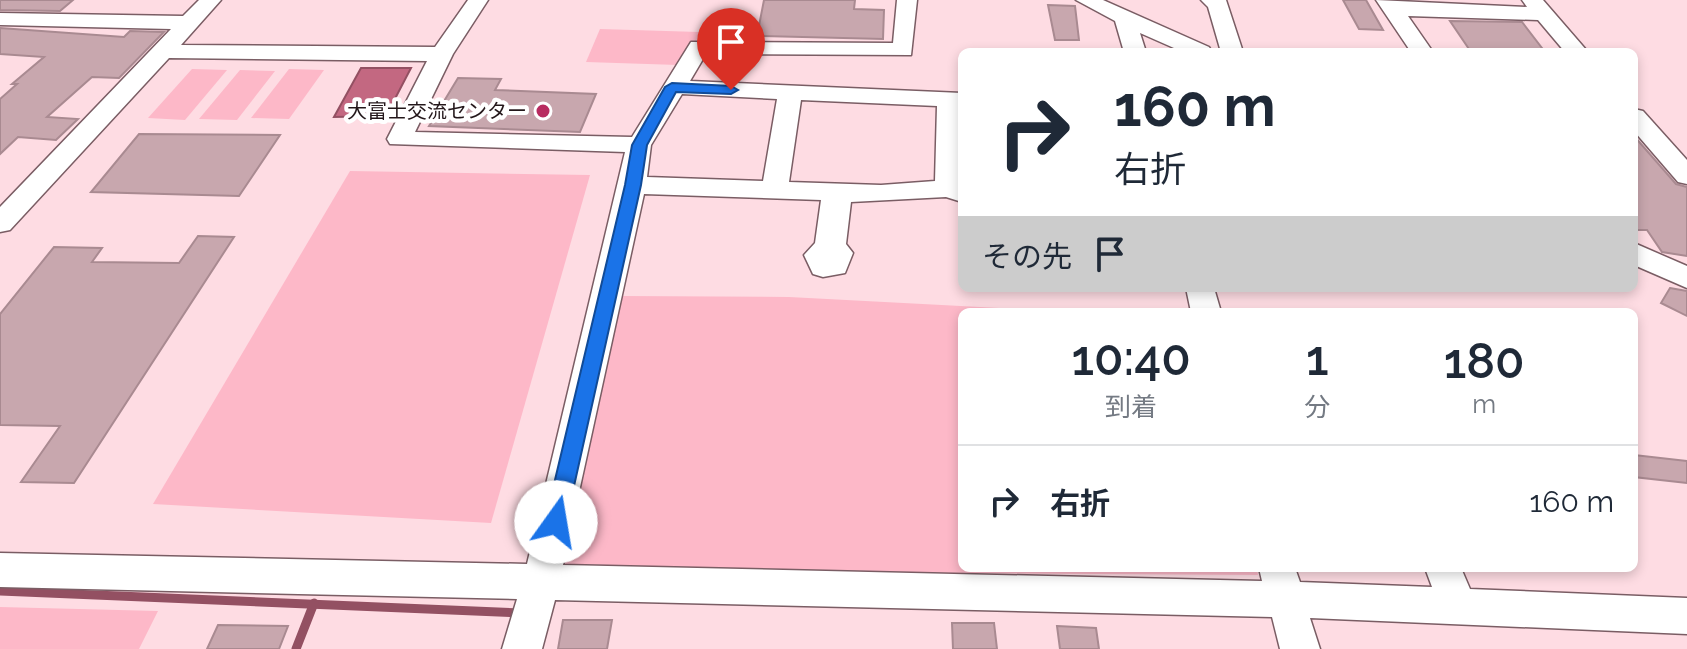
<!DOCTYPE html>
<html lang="ja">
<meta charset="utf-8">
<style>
:root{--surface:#fff;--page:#f2f2f3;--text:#1f2937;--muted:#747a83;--line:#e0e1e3}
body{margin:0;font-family:Raleway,"Noto Sans JP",sans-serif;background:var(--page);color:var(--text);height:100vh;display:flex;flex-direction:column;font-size:30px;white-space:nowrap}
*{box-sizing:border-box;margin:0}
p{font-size:26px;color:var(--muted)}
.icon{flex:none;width:44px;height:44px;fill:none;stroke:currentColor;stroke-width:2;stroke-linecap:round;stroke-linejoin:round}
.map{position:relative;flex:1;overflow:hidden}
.side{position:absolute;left:958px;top:308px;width:680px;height:264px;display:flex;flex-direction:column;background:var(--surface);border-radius:12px;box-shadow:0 4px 12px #0003}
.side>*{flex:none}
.top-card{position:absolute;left:958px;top:48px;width:680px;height:244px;border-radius:12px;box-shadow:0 4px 12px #0003;background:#fff;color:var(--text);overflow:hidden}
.pin{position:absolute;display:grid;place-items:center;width:68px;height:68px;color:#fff;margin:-82px -34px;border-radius:50% 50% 50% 0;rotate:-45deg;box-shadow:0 0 8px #0007}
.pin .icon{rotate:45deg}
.me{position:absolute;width:88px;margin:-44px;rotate:13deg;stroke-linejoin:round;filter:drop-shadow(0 0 6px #0008)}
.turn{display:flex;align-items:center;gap:28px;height:168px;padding:0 24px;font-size:36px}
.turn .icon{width:104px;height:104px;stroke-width:2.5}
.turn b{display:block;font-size:56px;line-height:68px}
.then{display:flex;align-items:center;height:76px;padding:0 24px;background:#0003;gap:16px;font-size:30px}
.eta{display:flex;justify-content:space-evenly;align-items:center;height:136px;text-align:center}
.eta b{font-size:48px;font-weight:600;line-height:56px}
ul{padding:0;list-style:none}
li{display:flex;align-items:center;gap:24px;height:112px;padding:0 24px;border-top:2px solid var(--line)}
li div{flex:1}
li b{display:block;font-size:30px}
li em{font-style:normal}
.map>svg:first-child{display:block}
.green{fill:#fdb8c8}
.water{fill:#c36881;stroke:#935062;stroke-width:2}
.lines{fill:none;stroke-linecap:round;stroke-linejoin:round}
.stream{stroke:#935062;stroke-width:9}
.building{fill:#c8a7ae;stroke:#a98a91;stroke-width:2}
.minor-casing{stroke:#7a5d64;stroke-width:3}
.minor{fill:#fff;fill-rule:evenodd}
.route{fill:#1a73e8;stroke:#114b97;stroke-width:2}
.poi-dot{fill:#b82b60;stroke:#fff;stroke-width:3}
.labels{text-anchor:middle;stroke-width:8;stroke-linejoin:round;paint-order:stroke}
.far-poi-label{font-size:20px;fill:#23171a;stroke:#fff;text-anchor:end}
</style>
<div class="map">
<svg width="1687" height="649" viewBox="0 0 1687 649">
<rect width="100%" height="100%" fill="#fedce3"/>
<g class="green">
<polygon points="600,29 699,32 695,45 678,65 586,62"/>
<polygon points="192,69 227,70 185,120 148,118"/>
<polygon points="289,69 324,70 289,119 251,118"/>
<polygon points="240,70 275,71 237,120 199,119"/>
<polygon points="350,171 590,175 491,523 153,504"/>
<polygon points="621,296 789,297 1075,312 962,312 962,568 1257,568 1258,575 915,573 565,564"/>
<polygon points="0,607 158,611 139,649 0,649"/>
</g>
<polygon class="water" points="361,68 411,68 386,116 334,117"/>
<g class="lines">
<g class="stream">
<polyline points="0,591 521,613"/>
<polyline points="296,649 314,603"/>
</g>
</g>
<g class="building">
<polygon points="0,0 73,0 60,11 0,10"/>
<polygon points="764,0 855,0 854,9 884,10 883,39 757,36"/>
<polygon points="1343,0 1366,0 1383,30 1359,29"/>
<polygon points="1048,5 1075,6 1079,40 1055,40"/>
<polygon points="1450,21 1522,22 1545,52 1471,52"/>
<polygon points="0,28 124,37 130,31 164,32 119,78 92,77 47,117 78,119 56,140 18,137 0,154 0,99 17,84 12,84 44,57 0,54"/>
<polygon points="458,78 501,79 495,90 596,94 580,132 429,126"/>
<polygon points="139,134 280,135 239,196 91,192"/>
<polygon points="1634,136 1676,184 1687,187 1687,256 1662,252 1647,230 1634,230"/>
<polygon points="198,236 234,237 74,483 21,482 60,426 0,425 0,314 54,247 102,248 92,262 179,263"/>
<polygon points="1670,288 1687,291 1687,316 1661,303"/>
<polygon points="1634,455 1687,461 1687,483 1634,477"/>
<polygon points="563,620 612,620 607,649 558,649"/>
<polygon points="952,623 994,623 997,649 953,649"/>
<polygon points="218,625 288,626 279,649 207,649"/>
<polygon points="1057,626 1096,628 1099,649 1060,649"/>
</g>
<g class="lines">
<defs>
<g id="minor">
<path d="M 199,0 L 221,0 L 181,45 L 435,47 L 468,0 L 488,0 L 453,54 L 415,132 L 632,137 L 691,42 L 893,43 L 897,0 L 917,0 L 911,55 L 706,54 L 690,81 L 962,93 L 962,202 L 946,197 L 851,202 L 846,244 L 853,253 L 845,273 L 823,277 L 813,274 L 804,255 L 815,243 L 821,200 L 644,194 L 563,565 L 1262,581 L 1259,568 L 1295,568 L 1300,582 L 1432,587 L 1425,568 L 1461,568 L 1470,589 L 1687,598 L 1687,634 L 1310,618 L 1320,649 L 1280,649 L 1272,617 L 555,600 L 542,649 L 502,649 L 517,599 L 0,587 L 0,553 L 527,564 L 625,152 L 390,144 L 387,139 L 427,61 L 169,58 L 10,230 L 0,232 L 0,207 L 171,29 L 0,25 L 0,13 L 183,16 ZM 682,94 L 777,99 L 763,181 L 647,177 L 651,145 ZM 801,100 L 937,106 L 935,181 L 881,185 L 789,182 Z"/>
<polygon points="1076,0 1103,0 1209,47 1212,52 1183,52 1140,33 1146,52 1124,52 1115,21"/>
<polygon points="1201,0 1226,0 1243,52 1221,52 1208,7"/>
<polygon points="1376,0 1527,7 1522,0 1543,0 1588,52 1565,52 1538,20 1408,16 1433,52 1411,52"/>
<polygon points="1634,109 1643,111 1687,160 1687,184 1678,182 1634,131"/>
<polygon points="1634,243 1687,266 1687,288 1634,265"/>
<polygon points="1186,288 1214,288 1221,312 1191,312"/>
</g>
</defs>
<use href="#minor" class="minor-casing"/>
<use href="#minor" class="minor"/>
</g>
<polygon class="route" points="672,83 731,86 738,90 731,94 676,92 647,145 641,185 566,522 563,529 556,532 548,529 545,522 625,185 632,145 665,87"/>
<circle class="poi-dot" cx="543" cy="111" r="8"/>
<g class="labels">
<g class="far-poi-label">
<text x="527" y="118">大富士交流センター</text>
</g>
</g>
</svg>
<div class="pin" style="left:731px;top:90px;background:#d93025"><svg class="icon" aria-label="arrive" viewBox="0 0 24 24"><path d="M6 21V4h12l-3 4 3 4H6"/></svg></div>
<svg class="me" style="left:556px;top:522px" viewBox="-20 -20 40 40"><circle r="19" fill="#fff"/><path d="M0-13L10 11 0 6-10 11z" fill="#1a73e8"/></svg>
<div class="top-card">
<div class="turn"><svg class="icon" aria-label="right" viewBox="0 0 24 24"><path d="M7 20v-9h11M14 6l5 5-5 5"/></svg><div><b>160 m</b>右折</div></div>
<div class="then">その先<svg class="icon" aria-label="arrive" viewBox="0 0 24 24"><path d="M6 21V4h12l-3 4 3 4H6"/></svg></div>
</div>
<section class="side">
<div class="eta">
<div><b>10:40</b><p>到着</p></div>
<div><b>1</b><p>分</p></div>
<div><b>180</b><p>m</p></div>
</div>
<ul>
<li><svg class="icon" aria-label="right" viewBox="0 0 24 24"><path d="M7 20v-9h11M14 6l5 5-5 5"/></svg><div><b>右折</b></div><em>160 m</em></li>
</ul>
</section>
</div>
